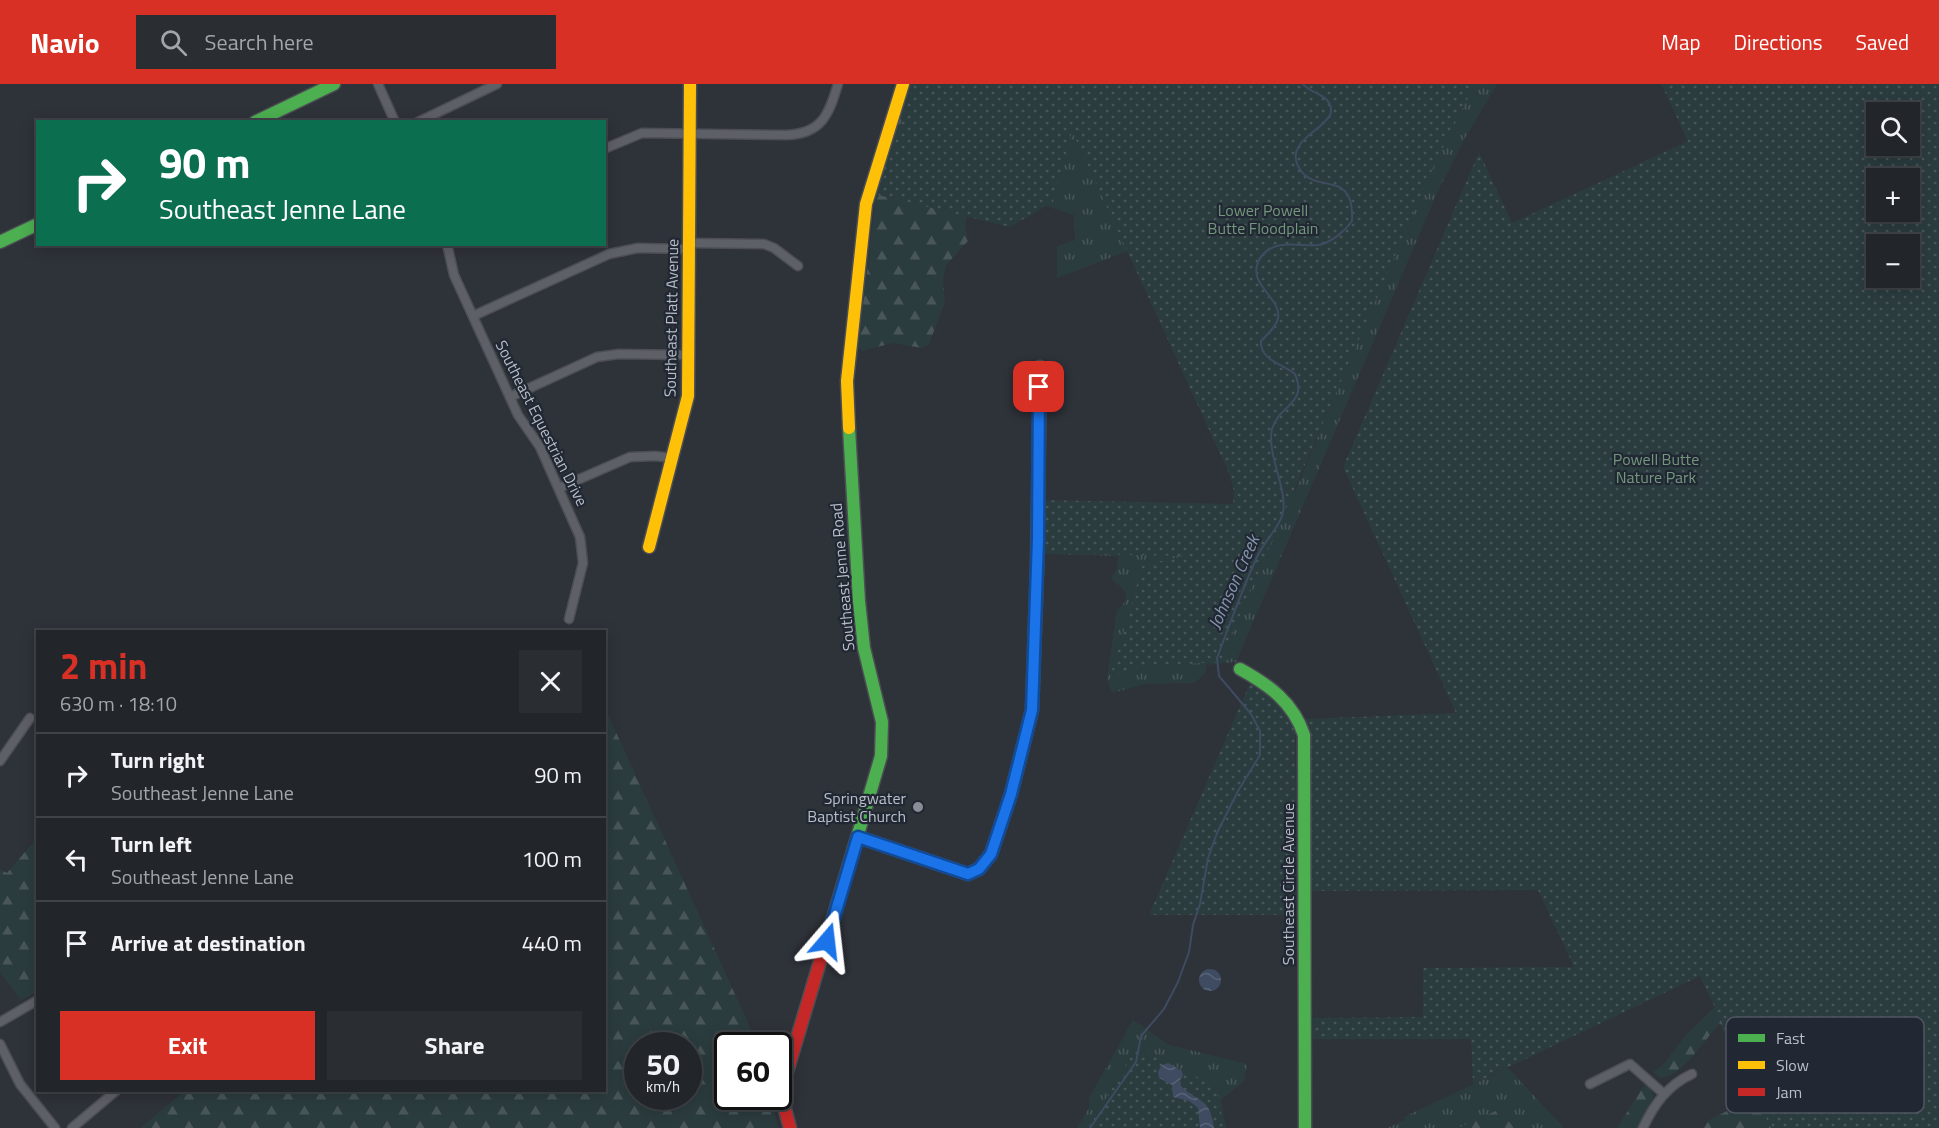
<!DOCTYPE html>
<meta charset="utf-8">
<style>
:root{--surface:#22262b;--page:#2a2e33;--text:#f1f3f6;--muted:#a2a5a9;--line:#3f4347;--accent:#d93025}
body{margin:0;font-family:"Titillium Web",sans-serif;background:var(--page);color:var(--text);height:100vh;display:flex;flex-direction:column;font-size:22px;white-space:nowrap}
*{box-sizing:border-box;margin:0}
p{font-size:20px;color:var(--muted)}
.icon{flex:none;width:33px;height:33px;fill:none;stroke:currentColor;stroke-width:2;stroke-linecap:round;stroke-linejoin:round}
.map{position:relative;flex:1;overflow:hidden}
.drawer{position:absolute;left:36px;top:546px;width:570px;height:462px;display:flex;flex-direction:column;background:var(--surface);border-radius:0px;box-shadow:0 3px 15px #0003,0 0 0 2px var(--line)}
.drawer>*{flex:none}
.hud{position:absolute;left:36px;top:36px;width:570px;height:126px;border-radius:0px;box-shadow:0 3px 15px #0003,0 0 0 2px var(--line);background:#0b6e4f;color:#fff;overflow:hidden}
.tools{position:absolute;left:1866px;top:18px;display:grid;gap:12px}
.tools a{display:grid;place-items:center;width:54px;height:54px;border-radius:0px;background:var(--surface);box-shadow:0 3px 15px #0003,0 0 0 2px var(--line);font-size:30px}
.speed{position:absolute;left:624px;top:948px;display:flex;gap:12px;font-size:30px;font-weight:700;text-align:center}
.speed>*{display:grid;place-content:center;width:78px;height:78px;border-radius:50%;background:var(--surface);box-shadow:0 3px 15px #0003,0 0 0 2px var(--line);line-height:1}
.speed small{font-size:15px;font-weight:400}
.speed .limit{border:3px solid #111;border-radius:9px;background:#fff;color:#111}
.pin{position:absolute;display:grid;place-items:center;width:51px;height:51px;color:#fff;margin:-26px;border-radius:12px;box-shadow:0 3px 9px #0006}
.me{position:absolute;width:66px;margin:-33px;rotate:17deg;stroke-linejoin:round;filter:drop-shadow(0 0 4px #0008)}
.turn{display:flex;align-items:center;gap:21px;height:126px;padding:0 24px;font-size:27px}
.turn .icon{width:78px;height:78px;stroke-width:2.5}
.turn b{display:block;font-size:42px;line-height:51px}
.round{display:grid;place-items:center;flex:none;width:63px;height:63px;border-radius:0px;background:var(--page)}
.head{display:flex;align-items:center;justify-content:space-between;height:102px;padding:0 24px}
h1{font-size:36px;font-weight:700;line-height:45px;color:var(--accent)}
.button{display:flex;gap:12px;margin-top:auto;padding:12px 24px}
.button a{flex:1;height:69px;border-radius:0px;background:var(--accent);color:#fff;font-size:24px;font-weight:700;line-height:69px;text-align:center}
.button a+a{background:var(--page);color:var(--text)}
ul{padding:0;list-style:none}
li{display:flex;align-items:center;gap:18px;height:84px;padding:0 24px;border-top:2px solid var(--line)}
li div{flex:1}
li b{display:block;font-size:22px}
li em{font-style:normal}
header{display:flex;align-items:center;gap:36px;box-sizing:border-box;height:84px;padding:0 30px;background:var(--accent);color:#fff}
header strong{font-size:28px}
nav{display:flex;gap:33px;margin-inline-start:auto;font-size:21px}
.search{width:420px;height:54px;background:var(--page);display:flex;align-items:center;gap:15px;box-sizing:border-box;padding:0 21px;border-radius:0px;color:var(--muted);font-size:22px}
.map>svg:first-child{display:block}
.grass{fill:url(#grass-tufts)}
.forest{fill:url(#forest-firs);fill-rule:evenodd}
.park{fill:url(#park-dots);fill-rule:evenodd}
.water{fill:url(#water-waves)}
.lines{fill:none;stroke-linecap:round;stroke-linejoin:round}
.stream{stroke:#3e4b61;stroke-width:2}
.street-casing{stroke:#4c4e54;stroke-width:11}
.fast-casing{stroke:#4c4e54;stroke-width:15}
.slow-casing{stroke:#4c4e54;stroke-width:15}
.jam-casing{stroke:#4c4e54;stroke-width:15}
.street{stroke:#5e6067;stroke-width:8}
.fast{stroke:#4caf50;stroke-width:12}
.slow{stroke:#ffc107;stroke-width:12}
.jam{stroke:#c62828;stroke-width:12}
.route-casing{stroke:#114b97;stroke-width:15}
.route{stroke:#1a73e8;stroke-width:10}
.poi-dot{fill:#888d97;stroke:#212833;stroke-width:2}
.labels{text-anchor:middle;stroke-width:4.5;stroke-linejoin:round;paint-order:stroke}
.park-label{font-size:16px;fill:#73977c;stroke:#212833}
.street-label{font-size:16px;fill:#b9bec9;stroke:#212833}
.poi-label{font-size:16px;fill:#b9bec9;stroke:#212833;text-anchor:end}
.water-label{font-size:18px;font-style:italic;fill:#8494ac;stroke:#212833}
.key{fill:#212833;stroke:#4f5560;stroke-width:1.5}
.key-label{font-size:16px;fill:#b9bec9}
</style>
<header>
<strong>Navio</strong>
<div class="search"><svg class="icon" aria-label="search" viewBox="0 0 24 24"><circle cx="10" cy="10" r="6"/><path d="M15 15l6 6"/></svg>Search here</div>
<nav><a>Map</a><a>Directions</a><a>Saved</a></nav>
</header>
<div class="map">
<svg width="1939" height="1044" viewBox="0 0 1939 1044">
<defs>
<pattern id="grass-tufts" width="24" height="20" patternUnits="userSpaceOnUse" patternTransform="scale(1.5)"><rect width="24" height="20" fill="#2b3c3f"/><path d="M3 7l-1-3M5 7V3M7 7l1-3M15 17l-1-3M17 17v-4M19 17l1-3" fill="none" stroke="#485659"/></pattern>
<pattern id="forest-firs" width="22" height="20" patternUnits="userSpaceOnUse" patternTransform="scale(1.5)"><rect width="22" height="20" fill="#2b3c3f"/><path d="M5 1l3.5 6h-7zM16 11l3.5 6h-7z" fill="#485659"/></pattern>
<pattern id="park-dots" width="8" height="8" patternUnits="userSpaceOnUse" patternTransform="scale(1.5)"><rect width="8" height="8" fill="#2b3c3f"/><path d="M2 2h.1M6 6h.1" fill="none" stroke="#485659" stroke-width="1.8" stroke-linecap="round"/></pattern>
<pattern id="water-waves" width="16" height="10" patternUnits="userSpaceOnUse" patternTransform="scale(1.5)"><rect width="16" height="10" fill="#3e4b61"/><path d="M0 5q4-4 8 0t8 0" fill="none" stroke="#586376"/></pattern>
</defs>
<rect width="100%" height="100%" fill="#2e3239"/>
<g class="grass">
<path d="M 1086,0 L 1276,405 L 1295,408 L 1415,116 L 1450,0 L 1497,0 L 1465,54 L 1437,109 L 1236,578 L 1206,581 L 1206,588 L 1195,599 L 1145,600 L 1112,609 L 1107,595 L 1117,526 C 1132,514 1127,506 1113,497 L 1111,493 L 1117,485 L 1118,472 L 1041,470 L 1236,421 L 1233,398 L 1128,167 L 1057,194 L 1057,162 L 1075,156 L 1074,131 L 976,99 Z"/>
<polygon points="1133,936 1169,961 1247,980 1244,997 1221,1016 1226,1044 1077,1044 1089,1024 1089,1014"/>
<polygon points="1508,984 1564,1044 1515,1044 1498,1026 1459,1044 1387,1044 1405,1036 1404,1033"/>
</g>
<g class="forest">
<polygon points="910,0 1005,0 968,125 965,142 968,157 946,181 943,197 945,218 929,260 922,264 893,259 862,267 858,264 876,110"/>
<path d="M 605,624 L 758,961 L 728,962 L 728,1012 L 773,1013 L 774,1025 L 778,1044 L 140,1044 L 185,1007 L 604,1006 ZM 638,962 L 688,962 L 688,1012 L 638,1012 Z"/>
<polygon points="37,754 37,908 21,916 0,888 0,785 7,789"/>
<path d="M 1715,923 L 1772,1044 L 1704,1044 L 1709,1036 L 1731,1025 L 1752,1007 L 1720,939 C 1705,955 1683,992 1661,994 L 1653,988 L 1663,981 L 1686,951 Z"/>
<polygon points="1645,1000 1652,1005 1653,1014 1637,1044 1617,1044"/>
<polygon points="1498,1026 1515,1044 1459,1044"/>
</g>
<g class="park">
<polygon points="913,0 1475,0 1435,79 1220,578 1142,582 1110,593 1143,481 1184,472 1042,469 1043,416 1233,420 1234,407 1229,389 1072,47 1053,118 1010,143 878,111"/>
<path d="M 1661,0 L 1939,0 L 1939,1044 L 1771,1044 L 1700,892 L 1473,1000 L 1471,955 L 1313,955 L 1313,934 L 1423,933 L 1423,884 L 1574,883 L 1538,806 L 1311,807 L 1311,660 L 1306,635 L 1456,629 L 1343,383 L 1479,68 L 1512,139 L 1688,57 ZM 1876,28 L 1910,28 L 1910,62 L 1876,62 ZM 1876,94 L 1910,94 L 1910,128 L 1876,128 ZM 1876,160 L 1910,160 L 1910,194 L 1876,194 Z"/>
<path d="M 1251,597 C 1274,610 1288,621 1295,648 L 1297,831 L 1149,831 Z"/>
<polygon points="1136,964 1216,1002 1224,1044 1088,1044"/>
</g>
<g class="water">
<circle cx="1210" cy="896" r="11"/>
<path d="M 1168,979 L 1182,987 L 1183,992 L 1180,996 L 1181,1002 C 1199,1019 1210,1013 1214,1044 L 1200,1044 L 1198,1024 L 1189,1017 L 1173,1013 L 1172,1001 L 1159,994 L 1158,988 L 1161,982 Z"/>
</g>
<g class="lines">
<path class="stream" d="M 1090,1044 L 1136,978 L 1141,952 L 1164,925 L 1178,898 L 1189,868 L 1193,841 L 1200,820 L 1208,774 L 1217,749 L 1238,707 L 1260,671 L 1260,647 L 1251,630 L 1219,592 L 1217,574 C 1230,540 1242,505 1258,471 C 1264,458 1277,446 1282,432 C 1290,409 1266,371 1272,345 C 1279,320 1308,321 1295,290 C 1282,280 1260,276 1261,257 C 1267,250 1276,244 1278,234 C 1282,214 1246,200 1259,176 C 1272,153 1299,163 1319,161 C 1332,158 1345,147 1352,137 C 1355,82 1313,113 1298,82 C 1282,50 1350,41 1326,15 C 1319,9 1309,7 1303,0"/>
<defs>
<g id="street">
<polyline points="378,0 395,38"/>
<polyline points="418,38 497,0"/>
<path d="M 604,65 L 642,49 L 786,51 C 822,50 829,30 838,0"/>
<polyline points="688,159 764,160 774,164 798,182"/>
<polyline points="447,160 454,191 518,331 540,363 580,453 583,479 569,535"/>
<polyline points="473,232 609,170 638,164 688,165"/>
<polyline points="510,313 597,273 619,270 687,271"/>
<polyline points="559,404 630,373 655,372 673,374"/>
<polyline points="0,677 30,634"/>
<polyline points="0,938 38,916"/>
<polyline points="0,960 20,1000 55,1044"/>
<polyline points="1590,1000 1630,980 1664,1010"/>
<polyline points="72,1044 117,1006"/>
<path d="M 1643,1044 C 1654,1020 1668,1001 1692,990"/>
</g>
<g id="fast">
<polyline points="255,38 334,0"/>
<polyline points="0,158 38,140"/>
<polyline points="849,344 859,517 864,564 882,638 881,672 854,764"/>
<path d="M 1240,585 C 1269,601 1293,618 1304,651 L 1305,1044"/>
<polyline points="858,753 968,790 979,785 991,770 1011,710 1032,626 1037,486"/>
</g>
<g id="slow">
<polyline points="849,344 847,297 866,120 903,0"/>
<polyline points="649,463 688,312 690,0"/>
<polyline points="1037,486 1040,283"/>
</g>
<polyline id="jam" points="790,1044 783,1018 786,991 854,764"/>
</defs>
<use href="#street" class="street-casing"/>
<use href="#fast" class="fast-casing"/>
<use href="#slow" class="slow-casing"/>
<use href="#jam" class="jam-casing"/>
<use href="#street" class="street"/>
<use href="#fast" class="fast"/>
<use href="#slow" class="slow"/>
<use href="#jam" class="jam"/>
</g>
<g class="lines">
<defs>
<polyline id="route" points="827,857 858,753 968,790 979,785 991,770 1011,710 1032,626 1038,455 1039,303"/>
</defs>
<use href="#route" class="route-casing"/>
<use href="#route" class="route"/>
</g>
<circle class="poi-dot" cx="918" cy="723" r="6"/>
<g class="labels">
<g class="park-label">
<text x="1263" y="132">Lower Powell<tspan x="1263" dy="18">Butte Floodplain</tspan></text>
<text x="1656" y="381">Powell Butte<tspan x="1656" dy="18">Nature Park</tspan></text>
</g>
<g class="street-label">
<text transform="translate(671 234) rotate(-89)" y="6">Southeast Platt Avenue</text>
<text transform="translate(542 339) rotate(63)" y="6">Southeast Equestrian Drive</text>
<text transform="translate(842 493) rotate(-95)" y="6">Southeast Jenne Road</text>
<text transform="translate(1288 800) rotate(-90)" y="6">Southeast Circle Avenue</text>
</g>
<g class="poi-label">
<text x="906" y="720">Springwater<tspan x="906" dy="18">Baptist Church</tspan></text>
</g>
<g class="water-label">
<text transform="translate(1234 498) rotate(-66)" y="6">Johnson Creek</text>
</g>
</g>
<rect x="1726" y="933" width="198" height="96" rx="9" class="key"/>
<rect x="1738" y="950" width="27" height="8" fill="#4caf50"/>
<rect x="1738" y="977" width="27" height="8" fill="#ffc107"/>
<rect x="1738" y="1004" width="27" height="8" fill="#c62828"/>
<g class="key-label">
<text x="1776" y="960">Fast</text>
<text x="1776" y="987">Slow</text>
<text x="1776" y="1014">Jam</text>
</g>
</svg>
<div class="tools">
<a><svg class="icon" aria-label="search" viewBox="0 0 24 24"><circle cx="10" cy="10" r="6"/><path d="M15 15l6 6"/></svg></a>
<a>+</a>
<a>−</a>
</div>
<div class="speed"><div>50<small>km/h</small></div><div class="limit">60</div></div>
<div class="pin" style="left:1039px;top:303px;background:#d93025"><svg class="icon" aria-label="arrive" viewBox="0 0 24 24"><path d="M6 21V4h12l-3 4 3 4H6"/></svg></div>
<svg class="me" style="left:827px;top:857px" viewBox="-20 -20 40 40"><path d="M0-17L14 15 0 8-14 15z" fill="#1a73e8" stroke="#fff" stroke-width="4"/></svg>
<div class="hud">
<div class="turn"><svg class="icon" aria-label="right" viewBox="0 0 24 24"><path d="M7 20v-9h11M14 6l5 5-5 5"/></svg><div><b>90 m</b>Southeast Jenne Lane</div></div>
</div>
<section class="drawer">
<div class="head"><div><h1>2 min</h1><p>630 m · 18:10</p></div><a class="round"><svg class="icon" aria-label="close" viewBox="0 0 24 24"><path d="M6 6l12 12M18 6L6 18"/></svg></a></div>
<ul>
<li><svg class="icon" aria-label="right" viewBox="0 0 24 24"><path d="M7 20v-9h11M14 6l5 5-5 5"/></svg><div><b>Turn right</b><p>Southeast Jenne Lane</p></div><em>90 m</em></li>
<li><svg class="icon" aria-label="left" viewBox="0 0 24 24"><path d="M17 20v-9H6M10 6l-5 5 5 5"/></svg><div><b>Turn left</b><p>Southeast Jenne Lane</p></div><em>100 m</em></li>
<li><svg class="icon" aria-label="arrive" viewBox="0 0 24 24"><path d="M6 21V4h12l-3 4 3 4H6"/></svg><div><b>Arrive at destination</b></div><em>440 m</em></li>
</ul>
<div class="button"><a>Exit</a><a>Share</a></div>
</section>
</div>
